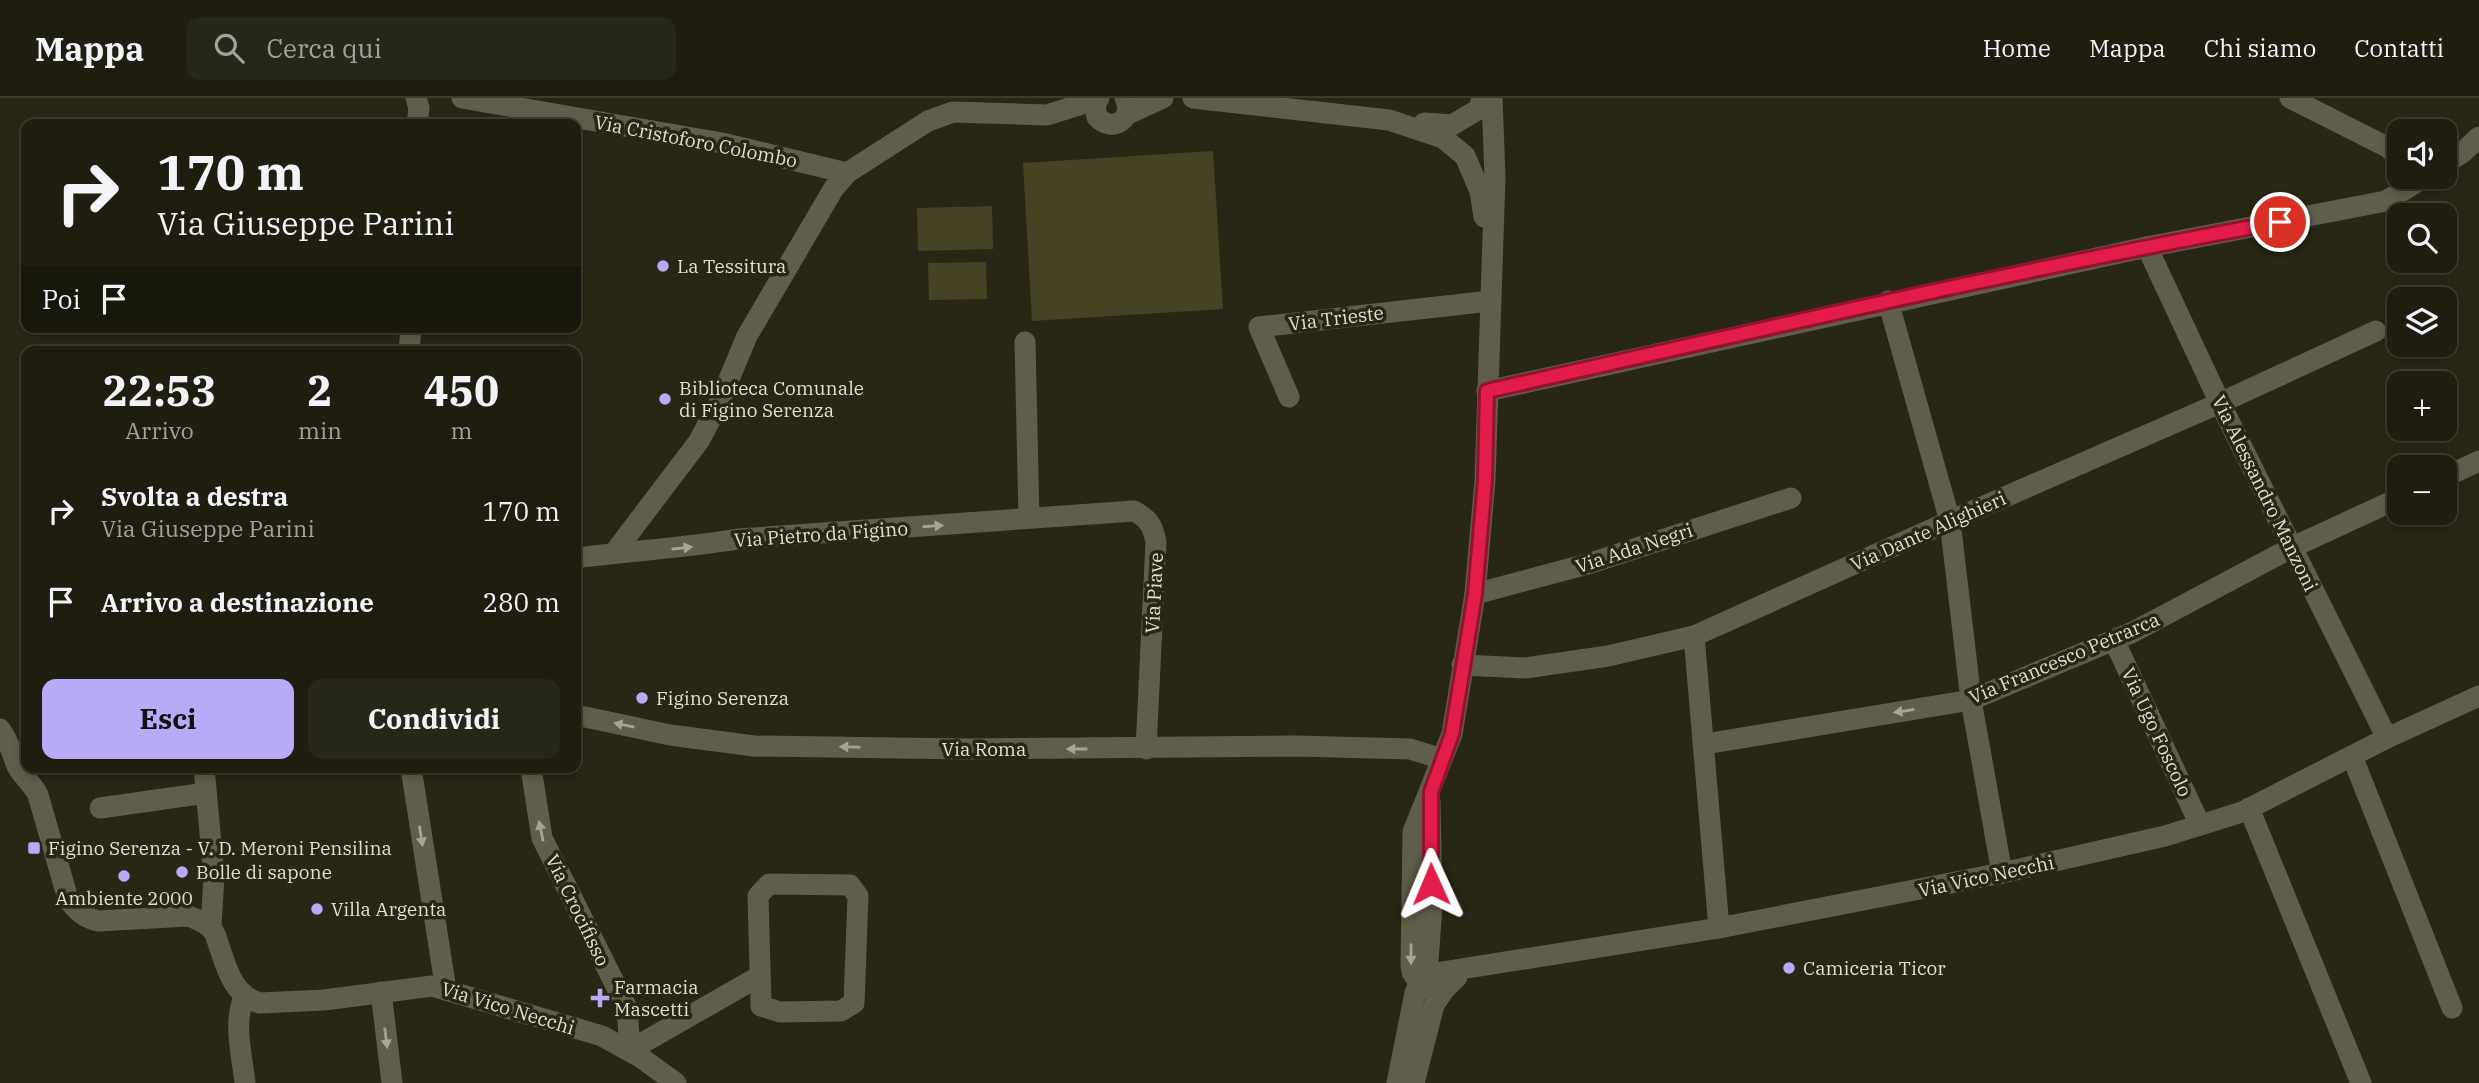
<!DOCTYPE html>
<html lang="it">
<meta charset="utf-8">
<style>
:root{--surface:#1e1d10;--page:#262619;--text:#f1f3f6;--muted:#a1a29f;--line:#3c3b30;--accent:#b7abf8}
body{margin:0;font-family:"IBM Plex Serif",serif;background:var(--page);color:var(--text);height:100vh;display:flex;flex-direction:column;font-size:26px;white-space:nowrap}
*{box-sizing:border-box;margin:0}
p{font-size:23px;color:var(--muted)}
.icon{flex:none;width:38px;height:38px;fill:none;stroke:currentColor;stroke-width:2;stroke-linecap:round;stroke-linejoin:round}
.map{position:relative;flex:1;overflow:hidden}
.drawer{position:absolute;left:21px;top:248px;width:560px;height:427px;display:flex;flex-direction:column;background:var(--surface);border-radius:14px;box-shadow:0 4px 10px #0003,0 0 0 2px var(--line)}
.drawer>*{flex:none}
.hud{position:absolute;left:21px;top:21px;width:560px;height:214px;border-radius:14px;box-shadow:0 4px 10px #0003,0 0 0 2px var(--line);background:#1e1d10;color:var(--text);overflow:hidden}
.controls{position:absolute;left:2387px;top:21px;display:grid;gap:14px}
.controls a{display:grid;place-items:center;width:70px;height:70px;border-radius:14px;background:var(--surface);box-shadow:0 4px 10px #0003,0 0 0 2px var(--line);font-size:35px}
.pin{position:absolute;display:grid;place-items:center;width:60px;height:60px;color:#fff;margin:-30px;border:4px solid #fff;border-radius:50%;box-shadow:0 2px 7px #0007}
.me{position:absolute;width:77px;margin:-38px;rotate:359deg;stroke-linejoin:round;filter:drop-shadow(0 0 5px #0008)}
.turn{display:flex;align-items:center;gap:24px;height:147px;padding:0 21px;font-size:32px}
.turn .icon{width:91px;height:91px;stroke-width:2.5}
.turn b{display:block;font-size:49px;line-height:60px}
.then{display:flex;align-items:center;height:66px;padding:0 21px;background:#0003;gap:14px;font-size:26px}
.eta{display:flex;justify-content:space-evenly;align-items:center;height:119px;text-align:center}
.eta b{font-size:42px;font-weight:700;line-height:49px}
.button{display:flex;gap:14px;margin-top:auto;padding:14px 21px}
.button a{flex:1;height:80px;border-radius:14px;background:var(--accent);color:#111;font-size:28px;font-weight:700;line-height:80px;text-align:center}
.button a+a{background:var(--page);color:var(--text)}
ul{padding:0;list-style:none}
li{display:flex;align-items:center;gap:21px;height:91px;padding:0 21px}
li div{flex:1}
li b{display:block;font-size:26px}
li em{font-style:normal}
header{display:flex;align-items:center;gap:42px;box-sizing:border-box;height:98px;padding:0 35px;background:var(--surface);border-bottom:2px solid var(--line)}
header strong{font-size:33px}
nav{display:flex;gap:38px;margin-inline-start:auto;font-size:24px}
.search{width:490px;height:63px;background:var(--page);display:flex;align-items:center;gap:18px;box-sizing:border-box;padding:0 24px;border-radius:14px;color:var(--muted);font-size:26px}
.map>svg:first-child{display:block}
.park{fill:#454323}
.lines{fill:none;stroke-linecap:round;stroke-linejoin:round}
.minor{stroke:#5f5e4b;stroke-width:21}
.oneway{fill:#a5a596}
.route-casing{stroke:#92132f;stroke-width:18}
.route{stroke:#e11d48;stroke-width:12}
.poi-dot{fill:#b7abf8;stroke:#282715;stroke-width:2.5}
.labels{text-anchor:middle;stroke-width:7;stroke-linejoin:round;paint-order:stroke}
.street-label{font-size:19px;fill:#dfdfd4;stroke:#282715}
.poi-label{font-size:19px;fill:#dfdfd4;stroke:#282715;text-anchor:start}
</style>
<header>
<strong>Mappa</strong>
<div class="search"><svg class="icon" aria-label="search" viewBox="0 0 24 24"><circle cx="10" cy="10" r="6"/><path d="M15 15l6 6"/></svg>Cerca qui</div>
<nav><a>Home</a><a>Mappa</a><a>Chi siamo</a><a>Contatti</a></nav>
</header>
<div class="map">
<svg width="2479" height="985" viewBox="0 0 2479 985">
<rect width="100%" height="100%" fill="#282715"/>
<g class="park">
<polygon points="1213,53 1223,211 1032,223 1023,65"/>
<polygon points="992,108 993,151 918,153 917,110"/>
<polygon points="986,164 987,201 929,202 928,165"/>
</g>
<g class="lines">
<g class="minor">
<polyline points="416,0 419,10 417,26"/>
<polyline points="462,0 722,45 847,75"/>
<path d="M 1099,0 L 1095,7 L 1097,19 C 1113,36 1135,20 1125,0"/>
<polyline points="1193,0 1389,22 1443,40 1465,58 1480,93 1484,119"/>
<polyline points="2290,0 2389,50 2399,62"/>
<polyline points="1128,16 1163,0"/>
<polyline points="1424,25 1452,27 1479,11 1482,0"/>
<polyline points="2445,66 2462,55 2479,39"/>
<polyline points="2147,149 2220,305 2387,640"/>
<polyline points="1888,203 1950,423 1971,602 2002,775"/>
<polyline points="1025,244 1029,420"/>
<polyline points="409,254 411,229"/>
<polyline points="1487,293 2147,149 2386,103 2425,79"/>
<polyline points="1289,299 1259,229 1490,203"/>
<polyline points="2445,379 2479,363"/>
<polyline points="614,455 699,343 719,305 747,238 834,90 847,75 928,23 953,14 1047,17 1098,1"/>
<path d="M 576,460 C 630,453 684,450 738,441 L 1134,413 C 1149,421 1153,428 1156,444 L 1146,651"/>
<polyline points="1475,496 1591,465 1791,400"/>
<polyline points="1694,538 1719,830"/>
<polyline points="2114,542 2200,727"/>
<polyline points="1462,567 1525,570 1608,558 1694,538 1950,423 2220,305 2376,233"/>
<polyline points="576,617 670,637 754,648 966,651 1296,648 1410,651 1433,658 1441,664"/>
<path d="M 0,631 C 9,643 12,655 17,668 C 22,678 33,686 38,697 L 68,801 C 76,812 84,820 98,823 L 189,818 C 200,823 209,826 215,836 C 225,863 230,897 260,905 L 324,902 L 432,888 L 602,938 L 640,959 L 676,985"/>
<polyline points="1705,646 1971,602 2133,534 2293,449 2399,400"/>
<polyline points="2352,658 2452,910"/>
<polyline points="204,670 214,778 211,829"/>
<polyline points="411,670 446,892"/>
<polyline points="531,670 542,740 627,910 630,952 760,878"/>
<polyline points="100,710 206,695"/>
<polyline points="2249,710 2361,985"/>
<polygon points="769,786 850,787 858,798 854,905 841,913 780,914 761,908 758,798"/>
<polyline points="1433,886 1419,885 1412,874 1411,867 1413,734 1452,636 1475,496 1485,382 1495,79 1492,0"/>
<polyline points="1426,891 1432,808 1430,703"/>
<polyline points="381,894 392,985"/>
<path d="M 244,899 C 233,926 242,957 245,985"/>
<path d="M 1397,985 L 1415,895 C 1419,884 1425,879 1436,875 L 1719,830 L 2002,775 L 2165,738 L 2242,714 L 2387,640 L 2479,598"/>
<polyline points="1414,985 1434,907 1444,892 1457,879"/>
</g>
</g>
<defs><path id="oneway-solid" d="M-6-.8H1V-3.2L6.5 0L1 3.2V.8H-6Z" transform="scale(1.75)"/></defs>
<g class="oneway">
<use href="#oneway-solid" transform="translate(933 428) rotate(-4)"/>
<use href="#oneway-solid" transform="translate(682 450) rotate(-6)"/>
<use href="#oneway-solid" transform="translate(1904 613) rotate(171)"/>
<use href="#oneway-solid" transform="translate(624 627) rotate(-168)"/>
<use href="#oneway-solid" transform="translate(850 649) rotate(-179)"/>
<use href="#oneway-solid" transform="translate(1077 651) rotate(180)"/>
<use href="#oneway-solid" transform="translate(541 733) rotate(-102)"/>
<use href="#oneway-solid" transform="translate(421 738) rotate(81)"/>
<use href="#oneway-solid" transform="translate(1411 856) rotate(90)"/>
<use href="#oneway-solid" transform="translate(386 940) rotate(83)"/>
</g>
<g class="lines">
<defs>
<path id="route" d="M 1431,786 L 1431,694 L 1452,636 L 1475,496 L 1485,382 L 1487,293 C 1751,234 2014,172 2280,124"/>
</defs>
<use href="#route" class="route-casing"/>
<use href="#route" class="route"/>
</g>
<g class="poi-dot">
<circle cx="663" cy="168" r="7"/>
<circle cx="665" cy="301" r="7"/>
<circle cx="642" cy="600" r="7"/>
<rect x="27" y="743" width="14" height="14" rx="3.5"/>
<circle cx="182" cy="774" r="7"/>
<circle cx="124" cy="778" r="7"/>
<circle cx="317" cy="811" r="7"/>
<circle cx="1789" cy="870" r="7"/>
<path d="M596.5 889.5h7v7h7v7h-7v7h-7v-7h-7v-7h7z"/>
</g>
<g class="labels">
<g class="street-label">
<text transform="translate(696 43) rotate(11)" y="7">Via Cristoforo Colombo</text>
<text transform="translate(1336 220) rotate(-7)" y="7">Via Trieste</text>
<text transform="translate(2265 395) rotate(64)" y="7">Via Alessandro Manzoni</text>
<text transform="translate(1928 433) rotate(-24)" y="7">Via Dante Alighieri</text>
<text transform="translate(821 436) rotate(-4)" y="7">Via Pietro da Figino</text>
<text transform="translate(1634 450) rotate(-18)" y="7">Via Ada Negri</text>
<text transform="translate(1154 495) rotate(-87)" y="7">Via Piave</text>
<text transform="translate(2064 560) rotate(-23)" y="7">Via Francesco Petrarca</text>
<text transform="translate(2157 634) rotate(65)" y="7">Via Ugo Foscolo</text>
<text x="984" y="658">Via Roma</text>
<text transform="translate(1986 778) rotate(-12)" y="7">Via Vico Necchi</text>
<text transform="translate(578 812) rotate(64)" y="7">Via Crocifisso</text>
<text transform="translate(508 910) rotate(17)" y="7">Via Vico Necchi</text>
</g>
<g class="poi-label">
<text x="677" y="175">La Tessitura</text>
<text x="679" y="297">Biblioteca Comunale<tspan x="679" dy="22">di Figino Serenza</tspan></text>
<text x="656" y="607">Figino Serenza</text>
<text x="48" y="757">Figino Serenza - V. D. Meroni Pensilina</text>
<text x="196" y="781">Bolle di sapone</text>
<text x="124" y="807" text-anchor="middle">Ambiente 2000</text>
<text x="331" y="818">Villa Argenta</text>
<text x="1803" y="877">Camiceria Ticor</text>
<text x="614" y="896">Farmacia<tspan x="614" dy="22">Mascetti</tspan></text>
</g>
</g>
</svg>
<div class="controls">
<a><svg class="icon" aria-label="sound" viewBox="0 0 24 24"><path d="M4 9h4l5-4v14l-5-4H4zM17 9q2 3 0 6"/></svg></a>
<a><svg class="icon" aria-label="search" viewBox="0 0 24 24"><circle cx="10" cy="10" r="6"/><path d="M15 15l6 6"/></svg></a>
<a><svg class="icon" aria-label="layers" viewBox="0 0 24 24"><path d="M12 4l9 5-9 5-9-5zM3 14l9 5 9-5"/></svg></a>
<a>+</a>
<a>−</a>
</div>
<div class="pin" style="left:2280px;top:124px;background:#d93025"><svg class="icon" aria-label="arrive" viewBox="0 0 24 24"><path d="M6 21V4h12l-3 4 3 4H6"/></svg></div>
<svg class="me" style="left:1431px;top:786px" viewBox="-20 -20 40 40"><path d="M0-17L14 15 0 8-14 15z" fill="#e11d48" stroke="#fff" stroke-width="4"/></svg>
<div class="hud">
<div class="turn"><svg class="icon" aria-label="right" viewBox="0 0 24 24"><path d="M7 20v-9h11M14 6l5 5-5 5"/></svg><div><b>170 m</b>Via Giuseppe Parini</div></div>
<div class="then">Poi<svg class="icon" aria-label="arrive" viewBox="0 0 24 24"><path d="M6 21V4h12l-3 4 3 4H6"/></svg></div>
</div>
<section class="drawer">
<div class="eta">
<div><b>22:53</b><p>Arrivo</p></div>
<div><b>2</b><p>min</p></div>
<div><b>450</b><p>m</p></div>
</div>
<ul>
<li><svg class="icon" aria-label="right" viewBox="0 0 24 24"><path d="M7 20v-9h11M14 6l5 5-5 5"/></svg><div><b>Svolta a destra</b><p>Via Giuseppe Parini</p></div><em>170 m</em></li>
<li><svg class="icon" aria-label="arrive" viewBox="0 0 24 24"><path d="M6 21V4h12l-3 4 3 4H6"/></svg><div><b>Arrivo a destinazione</b></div><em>280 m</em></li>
</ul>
<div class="button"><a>Esci</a><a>Condividi</a></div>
</section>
</div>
